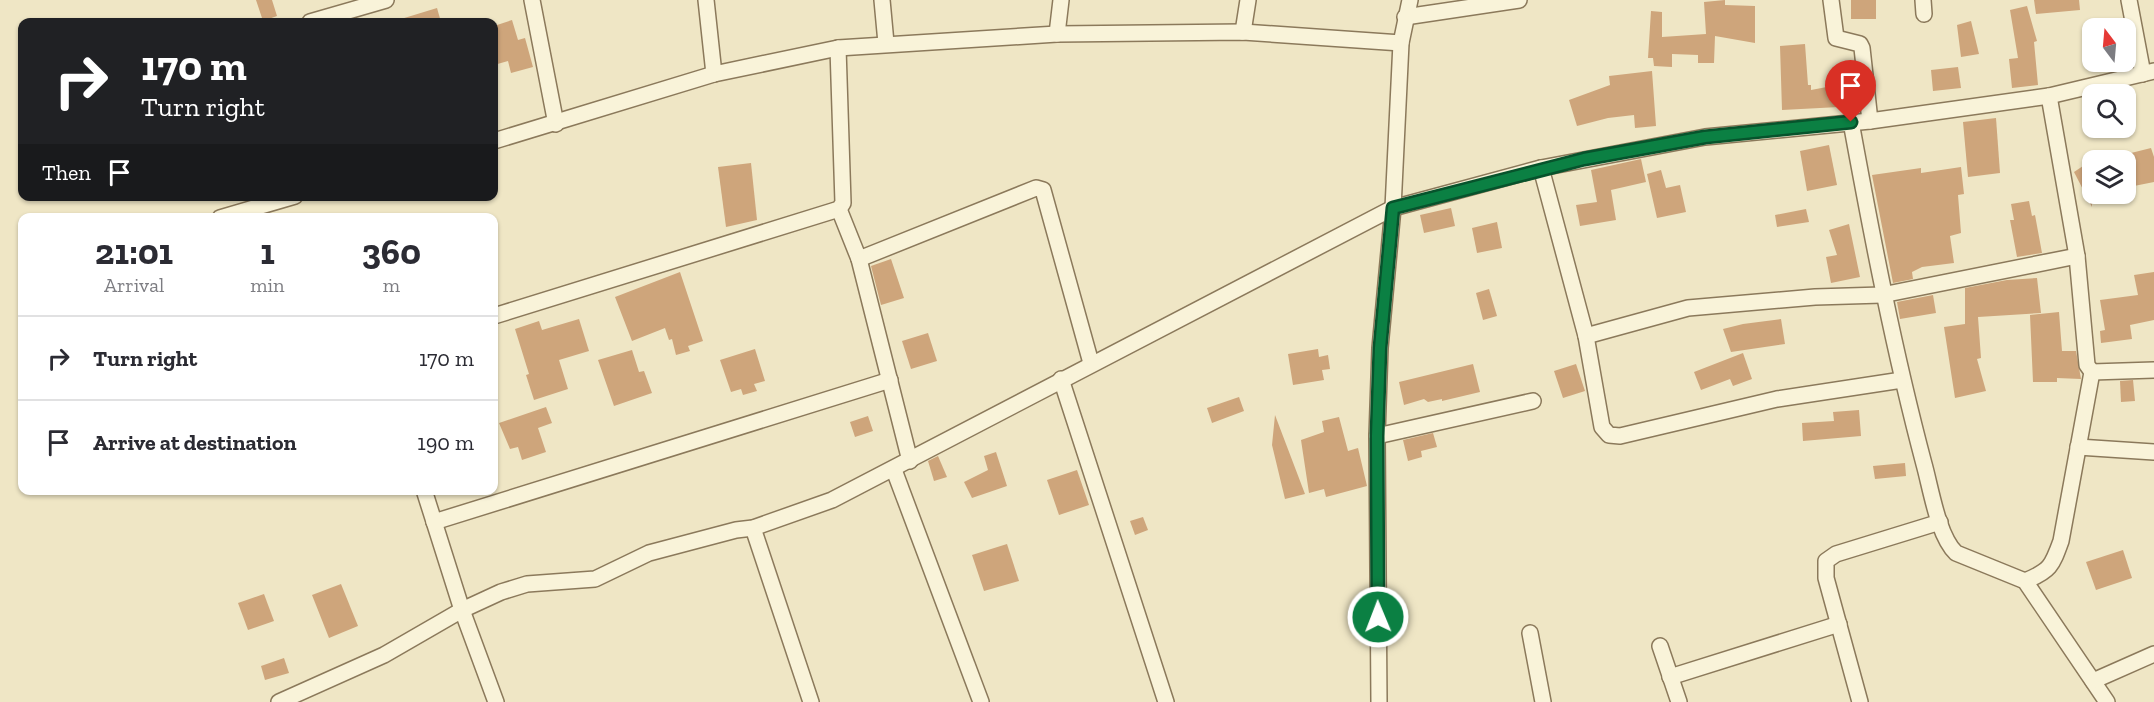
<!DOCTYPE html>
<style>
:root{--surface:#fff;--page:#f2f2f3;--text:#2b2b33;--muted:#7c7c81;--line:#e1e1e2}
body{margin:0;font-family:"Zilla Slab",serif;background:var(--page);color:var(--text);height:100vh;display:flex;flex-direction:column;font-size:22px;white-space:nowrap}
*{box-sizing:border-box;margin:0}
p{font-size:20px;color:var(--muted)}
.icon{flex:none;width:33px;height:33px;fill:none;stroke:currentColor;stroke-width:2;stroke-linecap:round;stroke-linejoin:round}
.map{position:relative;flex:1;overflow:hidden}
.side{position:absolute;left:18px;top:213px;width:480px;height:282px;display:flex;flex-direction:column;background:var(--surface);border-radius:12px;box-shadow:0 2px 4px #0004}
.side>*{flex:none}
.banner{position:absolute;left:18px;top:18px;width:480px;height:183px;border-radius:12px;box-shadow:0 2px 4px #0004;background:#202124;color:#fff;overflow:hidden}
.needle{width:39px;rotate:344deg}
.buttons{position:absolute;left:2082px;top:18px;display:grid;gap:12px}
.buttons a{display:grid;place-items:center;width:54px;height:54px;border-radius:12px;background:var(--surface);box-shadow:0 2px 4px #0004;font-size:30px}
.pin{position:absolute;display:grid;place-items:center;width:51px;height:51px;color:#fff;margin:-62px -26px;border-radius:50% 50% 50% 0;rotate:-45deg;box-shadow:0 0 6px #0007}
.pin .icon{rotate:45deg}
.me{position:absolute;width:66px;margin:-33px;rotate:359deg;stroke-linejoin:round;filter:drop-shadow(0 0 4px #0008)}
.turn{display:flex;align-items:center;gap:21px;height:126px;padding:0 24px;font-size:27px}
.turn .icon{width:78px;height:78px;stroke-width:2.5}
.turn b{display:block;font-size:42px;line-height:51px}
.then{display:flex;align-items:center;height:57px;padding:0 24px;background:#0003;gap:12px;font-size:22px}
.eta{display:flex;justify-content:space-evenly;align-items:center;height:102px;text-align:center}
.eta b{font-size:36px;font-weight:800;line-height:42px}
ul{padding:0;list-style:none}
li{display:flex;align-items:center;gap:18px;height:84px;padding:0 24px;border-top:2px solid var(--line)}
li div{flex:1}
li b{display:block;font-size:22px}
li em{font-style:normal}
.map>svg:first-child{display:block}
.building{fill:#cea57b}
.lines{fill:none;stroke-linecap:round;stroke-linejoin:round}
.street-casing{stroke:#8b795b;stroke-width:18}
.street{stroke:#f9f3d9;stroke-width:15}
.route-casing{stroke:#07532c;stroke-width:15}
.route{stroke:#0b8043;stroke-width:10}
</style>
<div class="map">
<svg width="2154" height="702" viewBox="0 0 2154 702">
<rect width="100%" height="100%" fill="#efe6c5"/>
<g class="building">
<polygon points="256,0 272,0 277,16 263,21"/>
<polygon points="1725,0 1725,5 1755,6 1755,43 1715,36 1714,63 1698,63 1698,55 1672,54 1672,67 1654,66 1653,58 1648,58 1651,11 1662,12 1662,37 1706,34 1704,2"/>
<rect x="1851" y="0" width="25" height="19"/>
<polygon points="2034,0 2079,0 2080,10 2036,14"/>
<polygon points="2027,6 2037,41 2034,42 2038,85 2012,88 2009,59 2018,58 2010,10"/>
<polygon points="437,8 441,22 401,22 401,19"/>
<polygon points="512,20 518,40 525,38 533,67 511,73 508,61 494,65 494,26"/>
<polygon points="1971,21 1979,54 1961,57 1957,25"/>
<polygon points="1805,44 1808,85 1811,85 1811,90 1853,82 1858,106 1782,110 1780,46"/>
<polygon points="1958,67 1961,88 1933,91 1931,70"/>
<polygon points="1652,71 1656,126 1635,128 1634,115 1608,118 1577,126 1569,100 1610,85 1609,76"/>
<polygon points="1996,118 2000,173 1968,177 1963,122"/>
<polygon points="1829,145 1837,185 1807,191 1800,151"/>
<polygon points="2151,148 2154,157 2154,182 2134,186 2127,154"/>
<polygon points="1641,159 1646,182 1611,190 1616,220 1580,226 1576,205 1597,202 1591,170"/>
<polygon points="751,163 757,220 726,227 718,167"/>
<polygon points="2086,164 2092,176 2092,207 2074,172"/>
<polygon points="1961,167 1964,194 1958,195 1961,233 1950,236 1954,263 1922,267 1912,272 1913,279 1893,283 1872,175 1921,168 1921,173"/>
<polygon points="1661,170 1666,188 1680,185 1686,212 1657,218 1647,174"/>
<polygon points="2029,201 2032,216 2035,215 2042,253 2017,257 2010,220 2014,220 2011,204"/>
<polygon points="1451,208 1455,226 1424,233 1420,215"/>
<polygon points="1806,209 1809,222 1777,227 1775,215"/>
<polygon points="1497,222 1502,248 1477,253 1472,228"/>
<polygon points="1849,224 1860,277 1831,283 1826,257 1837,255 1829,230"/>
<polygon points="891,259 904,298 881,305 871,266"/>
<polygon points="680,272 703,341 688,346 690,351 676,355 672,339 669,340 665,328 632,341 615,297"/>
<polygon points="2154,272 2154,320 2130,325 2132,339 2101,343 2100,331 2105,330 2100,300 2138,295 2134,275"/>
<polygon points="2037,278 2041,313 1978,317 1981,358 1977,359 1986,391 1955,398 1944,327 1965,324 1965,288 2007,280"/>
<polygon points="1489,289 1497,316 1483,320 1476,293"/>
<polygon points="1933,295 1936,313 1900,319 1897,302"/>
<polygon points="2059,312 2062,351 2076,351 2081,379 2057,378 2057,382 2033,382 2030,315"/>
<polygon points="579,319 589,351 559,360 568,389 534,400 526,375 529,374 515,329 539,321 542,330"/>
<polygon points="1781,319 1785,344 1731,352 1723,329 1743,324"/>
<polygon points="928,333 937,361 911,369 902,341"/>
<polygon points="755,349 765,381 754,384 757,391 743,395 741,389 731,392 720,360"/>
<polygon points="1318,349 1319,357 1328,355 1330,369 1322,370 1324,380 1293,385 1288,354"/>
<polygon points="632,350 639,372 644,371 652,393 614,406 598,360"/>
<polygon points="1743,353 1752,379 1733,386 1730,379 1701,390 1694,372"/>
<polygon points="1473,364 1480,392 1442,401 1442,399 1428,402 1424,399 1404,405 1399,382"/>
<polygon points="1576,364 1585,391 1563,398 1554,371"/>
<polygon points="2133,380 2135,401 2121,402 2120,381"/>
<polygon points="1239,397 1244,411 1212,423 1207,408"/>
<polygon points="546,407 552,423 538,428 546,452 522,460 518,447 510,449 499,423"/>
<polygon points="1859,410 1861,436 1803,441 1802,423 1834,421 1833,412"/>
<polygon points="1275,415 1286,444 1305,494 1285,499 1272,445"/>
<polygon points="868,416 873,431 855,437 850,422"/>
<polygon points="1339,417 1348,451 1358,448 1367,486 1326,497 1324,489 1309,493 1301,440 1324,432 1322,421"/>
<polygon points="1433,433 1437,447 1421,451 1422,457 1408,461 1403,440"/>
<polygon points="996,452 1007,486 972,498 964,482 988,470 984,456"/>
<polygon points="938,456 947,477 934,481 928,461"/>
<polygon points="1905,463 1906,476 1875,479 1873,466"/>
<polygon points="1077,470 1089,505 1059,515 1047,480"/>
<polygon points="1143,517 1148,530 1135,535 1130,521"/>
<polygon points="1007,544 1019,581 984,591 972,555"/>
<polygon points="2123,550 2132,578 2096,590 2086,562"/>
<polygon points="341,584 358,626 329,638 312,595"/>
<polygon points="264,594 274,621 248,630 238,603"/>
<polygon points="284,658 289,673 265,680 261,666"/>
</g>
<g class="lines">
<defs>
<g id="street">
<polyline points="532,0 556,124"/>
<polyline points="706,0 714,74"/>
<polyline points="882,0 886,43"/>
<polyline points="1831,0 1836,38 1860,44 1862,48 1870,121"/>
<polyline points="1923,0 1924,14"/>
<polyline points="2129,0 2143,74"/>
<polyline points="1405,17 1519,0"/>
<polyline points="310,22 386,0"/>
<polyline points="1243,32 1248,0"/>
<polyline points="1057,34 1061,0"/>
<path d="M 1851,122 C 1872,237 1894,351 1924,464 C 1931,489 1938,536 1956,553 L 2025,581 L 2107,702"/>
<polyline points="494,141 714,74 838,48 1057,34 1243,32 1401,43"/>
<polyline points="1541,168 1586,336 1602,427 1609,435 1620,436 1777,399 1902,380"/>
<polyline points="839,209 859,259 1036,188 1043,190 1091,363"/>
<polyline points="220,218 295,196"/>
<polyline points="859,259 910,461"/>
<polyline points="494,316 839,209 843,203 838,48"/>
<polyline points="1586,336 1688,308 1815,297 1882,295 2077,256"/>
<polyline points="2092,372 2154,370"/>
<polyline points="1061,379 1166,702"/>
<polyline points="1377,436 1533,401"/>
<polyline points="2078,447 2154,452"/>
<polyline points="894,470 981,702"/>
<polyline points="424,490 462,610 496,702"/>
<polyline points="434,522 890,380"/>
<polyline points="753,528 811,702"/>
<path d="M 2025,581 C 2050,571 2052,566 2061,541 L 2092,372 L 2087,365 L 2077,256 L 2049,96"/>
<polyline points="1530,633 1543,702"/>
<polyline points="1660,646 1679,702"/>
<polyline points="1670,677 1839,624"/>
<polyline points="2093,681 2154,654"/>
<polyline points="279,702 384,655 462,610 501,592 527,584 595,579 649,553 736,530 753,528 832,500 1393,208 1541,168 1705,137 1870,121 2049,96 2154,71"/>
<polyline points="1379,702 1377,436 1380,348 1393,208 1401,43 1410,0"/>
<polyline points="1860,702 1826,578 1826,561 1836,554 1940,522"/>
</g>
</defs>
<use href="#street" class="street-casing"/>
<use href="#street" class="street"/>
</g>
<g class="lines">
<defs>
<polyline id="route" points="1378,617 1377,436 1380,348 1393,208 1584,159 1705,137 1851,122"/>
</defs>
<use href="#route" class="route-casing"/>
<use href="#route" class="route"/>
</g>
</svg>
<div class="buttons">
<a><svg class="needle" viewBox="-14 -14 28 28"><path d="M0-13l5 13h-10z" fill="#e53935"/><path d="M0 13l5-13h-10z" fill="#7c7c81"/></svg></a>
<a><svg class="icon" aria-label="search" viewBox="0 0 24 24"><circle cx="10" cy="10" r="6"/><path d="M15 15l6 6"/></svg></a>
<a><svg class="icon" aria-label="layers" viewBox="0 0 24 24"><path d="M12 4l9 5-9 5-9-5zM3 14l9 5 9-5"/></svg></a>
</div>
<div class="pin" style="left:1851px;top:122px;background:#d93025"><svg class="icon" aria-label="arrive" viewBox="0 0 24 24"><path d="M6 21V4h12l-3 4 3 4H6"/></svg></div>
<svg class="me" style="left:1378px;top:617px" viewBox="-20 -20 40 40"><circle r="17" fill="#0b8043" stroke="#fff" stroke-width="3"/><path d="M0-11L8 9 0 5-8 9z" fill="#fff"/></svg>
<div class="banner">
<div class="turn"><svg class="icon" aria-label="right" viewBox="0 0 24 24"><path d="M7 20v-9h11M14 6l5 5-5 5"/></svg><div><b>170 m</b>Turn right</div></div>
<div class="then">Then<svg class="icon" aria-label="arrive" viewBox="0 0 24 24"><path d="M6 21V4h12l-3 4 3 4H6"/></svg></div>
</div>
<section class="side">
<div class="eta">
<div><b>21:01</b><p>Arrival</p></div>
<div><b>1</b><p>min</p></div>
<div><b>360</b><p>m</p></div>
</div>
<ul>
<li><svg class="icon" aria-label="right" viewBox="0 0 24 24"><path d="M7 20v-9h11M14 6l5 5-5 5"/></svg><div><b>Turn right</b></div><em>170 m</em></li>
<li><svg class="icon" aria-label="arrive" viewBox="0 0 24 24"><path d="M6 21V4h12l-3 4 3 4H6"/></svg><div><b>Arrive at destination</b></div><em>190 m</em></li>
</ul>
</section>
</div>
